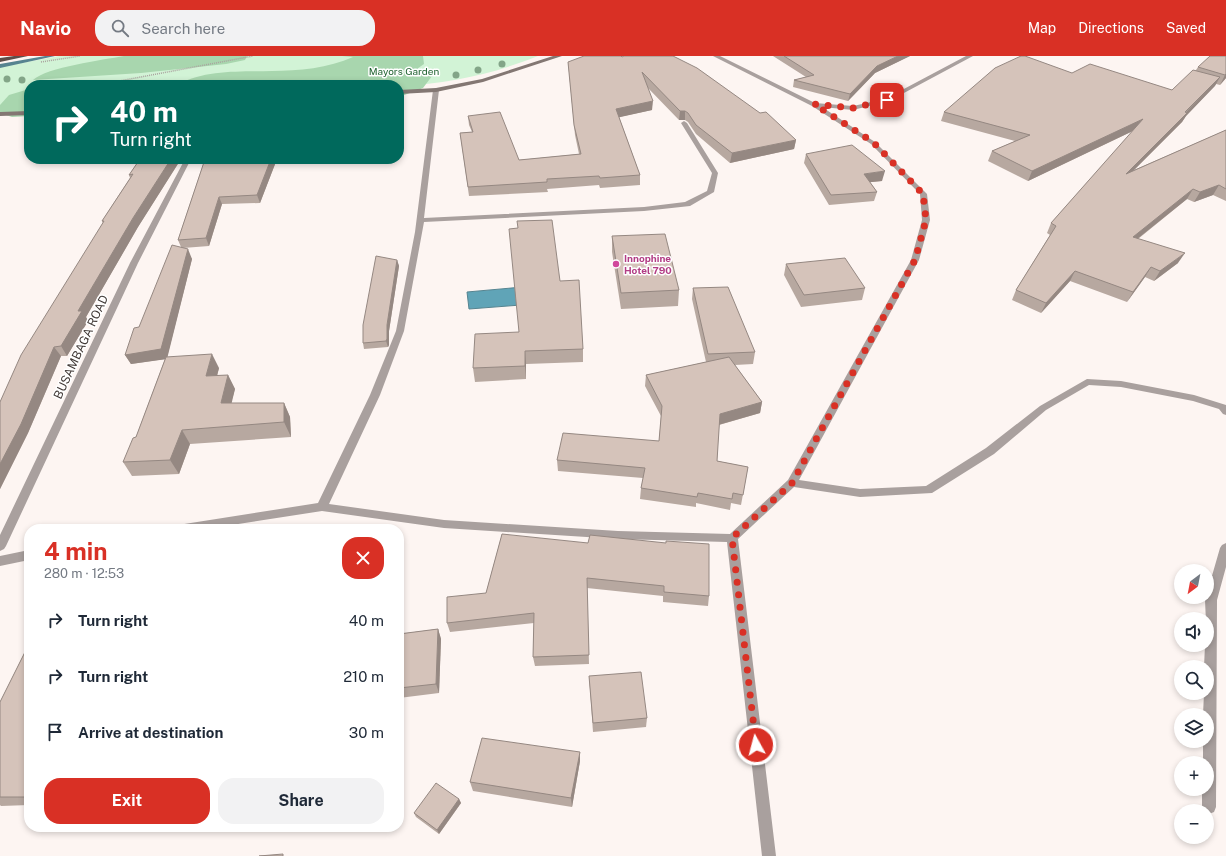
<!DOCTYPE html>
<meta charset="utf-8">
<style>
:root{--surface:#fff;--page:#f2f2f3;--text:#1f2937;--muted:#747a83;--accent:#d93025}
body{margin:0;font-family:"Public Sans",sans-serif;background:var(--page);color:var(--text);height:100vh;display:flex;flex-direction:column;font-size:15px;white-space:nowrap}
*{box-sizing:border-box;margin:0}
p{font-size:13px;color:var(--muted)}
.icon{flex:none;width:22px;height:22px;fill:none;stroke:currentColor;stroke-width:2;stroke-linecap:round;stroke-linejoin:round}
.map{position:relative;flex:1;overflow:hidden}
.side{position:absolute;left:24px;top:468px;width:380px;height:308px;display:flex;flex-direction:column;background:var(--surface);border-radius:16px;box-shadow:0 2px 6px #0003}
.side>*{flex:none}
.hud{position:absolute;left:24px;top:24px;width:380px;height:84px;border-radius:16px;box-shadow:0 2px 6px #0003;background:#00695c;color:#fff;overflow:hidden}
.needle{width:26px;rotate:212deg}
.controls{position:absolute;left:1174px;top:508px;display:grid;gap:8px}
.controls a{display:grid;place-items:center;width:40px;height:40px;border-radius:50%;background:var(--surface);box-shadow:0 2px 6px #0003;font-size:20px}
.pin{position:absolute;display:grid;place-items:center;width:34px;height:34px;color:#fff;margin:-17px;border-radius:8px;box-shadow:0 2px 6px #0006}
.me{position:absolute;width:44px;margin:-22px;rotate:353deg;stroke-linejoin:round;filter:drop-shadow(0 0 3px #0008)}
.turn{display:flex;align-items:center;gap:14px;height:84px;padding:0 20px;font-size:18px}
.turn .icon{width:52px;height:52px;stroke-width:2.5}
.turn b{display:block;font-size:28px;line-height:34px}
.round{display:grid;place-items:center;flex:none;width:42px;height:42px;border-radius:16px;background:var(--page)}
.head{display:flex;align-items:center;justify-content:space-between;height:68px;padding:0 20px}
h1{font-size:24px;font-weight:700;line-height:30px;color:var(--accent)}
.primary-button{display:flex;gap:8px;margin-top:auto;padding:8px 20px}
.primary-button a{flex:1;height:46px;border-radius:16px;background:var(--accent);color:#fff;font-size:16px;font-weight:700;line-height:46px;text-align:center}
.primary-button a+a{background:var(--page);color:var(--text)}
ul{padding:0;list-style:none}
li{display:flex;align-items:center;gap:12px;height:56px;padding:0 20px}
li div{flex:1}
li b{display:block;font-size:15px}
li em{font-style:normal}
header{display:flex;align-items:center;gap:24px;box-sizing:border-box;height:56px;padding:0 20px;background:var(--accent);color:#fff}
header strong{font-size:19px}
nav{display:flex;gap:22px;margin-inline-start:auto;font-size:14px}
.search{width:280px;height:36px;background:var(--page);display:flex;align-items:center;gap:10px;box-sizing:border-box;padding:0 14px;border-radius:16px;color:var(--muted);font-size:15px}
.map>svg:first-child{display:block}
.green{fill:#d2f3d6}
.forest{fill:#a8d6ae}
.water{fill:#60a4b7;stroke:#568490}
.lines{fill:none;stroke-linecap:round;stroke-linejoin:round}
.stream{fill:#568490;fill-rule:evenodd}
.path{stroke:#aaa29f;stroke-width:1.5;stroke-dasharray:1 1;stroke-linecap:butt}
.minor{fill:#a9a09e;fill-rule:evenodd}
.secondary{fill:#837773;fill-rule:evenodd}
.trunk{fill:#5d4e4a;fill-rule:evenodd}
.tree{fill:#83a588}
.wall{fill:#b7a8a0}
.shaded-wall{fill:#958882}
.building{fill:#d5c3ba;stroke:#958882}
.route{stroke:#d93025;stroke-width:7;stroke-dasharray:0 12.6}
.hotel-dot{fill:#d1479c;stroke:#fff;stroke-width:1.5}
.labels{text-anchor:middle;stroke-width:3;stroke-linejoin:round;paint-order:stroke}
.far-park-label{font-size:10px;fill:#206331;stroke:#fff}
.far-hotel-label{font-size:10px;font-weight:bold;fill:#b23c85;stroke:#fff;text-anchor:start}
.street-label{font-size:12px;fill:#403835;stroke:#fff}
</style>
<header>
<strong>Navio</strong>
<div class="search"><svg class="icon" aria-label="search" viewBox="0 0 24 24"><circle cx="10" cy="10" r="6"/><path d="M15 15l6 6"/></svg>Search here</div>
<nav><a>Map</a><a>Directions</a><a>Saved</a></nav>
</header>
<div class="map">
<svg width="1226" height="800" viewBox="0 0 1226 800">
<rect width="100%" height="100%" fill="#fdf5f2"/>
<path class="green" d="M 59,0 L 538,0 C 490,19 450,27 399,30 L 29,29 L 29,52 L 0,52 L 0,11 Z"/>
<g class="forest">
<path d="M 124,0 L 247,0 L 245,4 L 226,8 L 141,17 L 33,24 C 47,11 103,4 124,0 Z"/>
<path d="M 342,0 L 423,0 L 424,8 L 414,15 L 432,20 L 423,32 L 399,41 L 399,29 L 177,29 C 206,13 240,16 272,15 C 298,15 329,12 353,1 Z"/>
<polygon points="29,33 29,60 12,61 0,57 0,49 9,39"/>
</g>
<polygon class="water" points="534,230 534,248 469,253 467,236"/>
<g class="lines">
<polygon class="stream" points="45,0 55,0 0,12 0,8"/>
<g class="path">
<polyline points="41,6 80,0"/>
<polyline points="98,29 253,0"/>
</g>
<g class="minor">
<polygon points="713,0 720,0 815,47 853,50 885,43 966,0 973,0 889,45 853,54 822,51 875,86 927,138 930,164 919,204 799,424 860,433 926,430 986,392 1040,350 1087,323 1121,325 1194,339 1226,349 1226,359 1223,358 1219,353 1193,345 1121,331 1089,329 1046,354 994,398 932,437 860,441 794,431 738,483 776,800 762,800 727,486 618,483 444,472 322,455 206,473 173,473 174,470 178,469 318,447 370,339 396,275 415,176 433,34 436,32 439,34 424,162 644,151 685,146 707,135 712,117 681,67 684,65 687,67 718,117 714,136 690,150 644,155 424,166 404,275 380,339 329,448 444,464 618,475 730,478 788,424 911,204 922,164 920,138 871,88 812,50"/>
<polygon points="185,103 191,103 138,207 6,490 4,493 0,495 0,479 130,207"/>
<polygon points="1226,487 1226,511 1217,544 1216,751 1214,756 1209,758 1207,755 1204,755 1202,751 1202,733 1207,733 1207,707 1203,707 1203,685 1207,685 1207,659 1203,659 1204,637 1207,637 1207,611 1204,611 1205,589 1207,589 1205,544 1220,492 1222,489"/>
<polygon points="29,494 29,504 0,510 0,500"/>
</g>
<g class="secondary">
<polygon points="553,0 562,0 483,26 436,36 399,38 399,34 436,32 482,23"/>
<polygon points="29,55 29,59 0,60 0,56"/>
</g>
<polygon class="trunk" points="14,0 28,0 0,6 0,2"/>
</g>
<g class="tree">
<circle cx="502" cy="8" r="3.5"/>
<circle cx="478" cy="14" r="3.5"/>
<circle cx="456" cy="19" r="3.5"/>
<circle cx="7" cy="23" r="3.5"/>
<circle cx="22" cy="24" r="3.5"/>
</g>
<g class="wall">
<polygon points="621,0 796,84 794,93 730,107 696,78 688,66 685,64 679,64 647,31 652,54 619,61 640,119 640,129 600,132 599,129 547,133 548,136 469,140 460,77 472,76 469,69 468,60 519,104 579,98 575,79 568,6"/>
<polygon points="773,0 910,0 875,17 848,45 793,31 794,24 806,21"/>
<polygon points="1226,0 1226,22 1220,29 1216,28 1186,60 1182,66 1134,114 1226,74 1226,145 1213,139 1194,146 1187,143 1138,183 1178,207 1154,225 1145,221 1127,246 1070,225 1041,257 1012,244 1016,234 1050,179 1047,177 1051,167 1133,75 1028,125 988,105 992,95 1015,85 941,65 944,56 1072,17 1172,34 1196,14 1198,11"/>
<polygon points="806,98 882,125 870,126 877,136 874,145 829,149 804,107"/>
<polygon points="140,103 181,103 138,171 86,261 88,265 67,300 61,300 28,377 0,433 0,346 103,167 102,165 130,122 129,119"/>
<polygon points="205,103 277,103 260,147 222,148 209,190 183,192 192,203 167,301 219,312 217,320 228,319 235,333 231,347 284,347 290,361 291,381 190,388 179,418 132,420 123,406 136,381 165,303 131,308 125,299 139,271 181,191 178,184"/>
<polygon points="612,180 679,234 678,250 621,253 612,196"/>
<polygon points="397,204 399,210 389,275 389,289 388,291 364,293 363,287"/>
<polygon points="786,208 865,232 862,244 801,251 784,219"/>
<polygon points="560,225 583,293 583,306 526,308 526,323 475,326 473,312 519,276"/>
<polygon points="693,232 755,296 753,308 735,309 762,346 760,357 719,369 717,405 748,411 741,449 731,447 730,454 696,447 696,451 640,443 641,432 643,422 558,415 557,404 659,385 661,360 645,330 646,319 706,306 692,243"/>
<polygon points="502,478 709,540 708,550 663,546 663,540 587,532 589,608 535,610 533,601 534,567 450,576 447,567 486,537"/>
<polygon points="438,573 441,583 439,637 399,642 399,578"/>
<polygon points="29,588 29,749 1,750 0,749 0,646"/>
<polygon points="589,620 647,662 646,671 593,676"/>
<polygon points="580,696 580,705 572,751 473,735 470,726"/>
<polygon points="459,743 461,747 439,778 416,761 414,757"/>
</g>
<g class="shaded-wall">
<polygon points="898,0 910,0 875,17 848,45 850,38 877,10"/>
<polygon points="1226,18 1226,22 1220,29 1225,19"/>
<polygon points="1220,21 1215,30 1186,60 1182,66 1121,127 1126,118"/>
<polygon points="653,45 652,54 616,62 616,53"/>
<polygon points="680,55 685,55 685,64 679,64"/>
<polygon points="1143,63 1139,72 1028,125 1032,115"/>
<polygon points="796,84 794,93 730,107 732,97"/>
<polygon points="171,103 181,103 138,171 86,261 88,265 67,300 61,290 78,255 133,162"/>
<polygon points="271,103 277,103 260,147 257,139"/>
<polygon points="885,115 882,125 862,127 864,118"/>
<polygon points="1219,129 1213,139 1194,146 1200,136"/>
<polygon points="1193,133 1187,143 1127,191 1133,181"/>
<polygon points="219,141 222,148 209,190 206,182"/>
<polygon points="188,193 192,203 167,303 131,308 125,299"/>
<polygon points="1185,197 1178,207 1154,225 1160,215"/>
<polygon points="397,204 399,210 389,275 389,289 388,291 386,285 387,269"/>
<polygon points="1151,211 1145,221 1127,246 1133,236"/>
<polygon points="1075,215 1070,225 1041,257 1046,247"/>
<polygon points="54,291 61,300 28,377 0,433 0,408"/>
<polygon points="525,295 526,308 526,323 525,310"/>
<polygon points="212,298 219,312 213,335 206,320"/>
<polygon points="228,319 235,333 228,362 221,347"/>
<polygon points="762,346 760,357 718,369 720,358"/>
<polygon points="284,347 290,361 291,381 284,366"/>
<polygon points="182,374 190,388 179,418 170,404"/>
<polygon points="438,573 441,583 439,637 436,628"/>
<polygon points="580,696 580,705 572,751 571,742"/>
<polygon points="459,743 461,747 439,778 437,774"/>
</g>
<g class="building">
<polygon points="584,0 621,0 622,1 624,0 673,0 697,12 760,57 766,56 796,84 732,97 696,69 688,57 685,55 680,55 642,16 653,45 616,53 640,119 600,122 599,120 547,123 547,126 468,131 460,77 473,76 468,60 500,56 519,104 581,98 574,69 568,6"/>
<polygon points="784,0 898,0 877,10 850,38 794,24 814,19"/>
<polygon points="1021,0 1025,0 1072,17 1090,8 1172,34 1193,14 1220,21 1185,56 1187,57 1126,118 1226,74 1226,133 1219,129 1200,136 1193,133 1133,181 1185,197 1160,215 1151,211 1133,236 1075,215 1046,247 1016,234 1056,170 1051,167 1143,63 1032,115 992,95 1030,79 944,56 995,12"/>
<polygon points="1210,0 1226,0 1226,18 1225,19 1198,11"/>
<polygon points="852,89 885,115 864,118 877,136 831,139 806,98"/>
<polygon points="140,103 171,103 133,162 78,255 82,255 61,290 54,291 21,368 0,408 0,346 21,299 104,165 102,165 133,118 129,119"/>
<polygon points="205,103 271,103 257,139 219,141 206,182 178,184"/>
<polygon points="552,164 560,225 579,224 583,293 525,295 525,310 473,312 475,278 519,276 509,173 518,172 517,165"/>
<polygon points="665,178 679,234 621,237 612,180"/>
<polygon points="172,189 188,193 161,293 125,299 134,272 139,271"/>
<polygon points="376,200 397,204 387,269 387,283 386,285 363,287 363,269"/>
<polygon points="845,202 865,232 804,239 786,208"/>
<polygon points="728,231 755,296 708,298 693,232"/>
<polygon points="212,298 206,320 228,319 221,347 284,347 284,366 182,374 170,404 123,406 133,382 136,381 166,301"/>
<polygon points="729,301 762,346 720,358 717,405 748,411 743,439 733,437 732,443 698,437 697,441 641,432 645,412 557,404 563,377 659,385 662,350 646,319"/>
<polygon points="502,478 588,487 590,479 666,487 666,485 709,488 709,540 664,536 664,530 587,522 589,599 533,601 534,557 447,567 447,541 486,537"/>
<polygon points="438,573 436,628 399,632 399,578"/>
<polygon points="29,588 29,741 0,741 0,646"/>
<polygon points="641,616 647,662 593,667 589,620"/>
<polygon points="482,682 580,696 571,742 470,726"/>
<polygon points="436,727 459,743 437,774 414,757"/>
<polygon points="283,798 283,800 259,800"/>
</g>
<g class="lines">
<polyline class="route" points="756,689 732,482 792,427 915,204 926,164 923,138 873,86 814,48 853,52 887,44"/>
</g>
<circle class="hotel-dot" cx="616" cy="208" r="4"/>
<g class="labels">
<g class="far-park-label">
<text x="404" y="19">Mayors Garden</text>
</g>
<g class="far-hotel-label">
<text x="624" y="206">Innophine<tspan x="624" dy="12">Hotel 790</tspan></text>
</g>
<g class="street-label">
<text transform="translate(81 291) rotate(-65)" y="4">BUSAMBAGA ROAD</text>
</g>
</g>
</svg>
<div class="controls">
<a><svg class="needle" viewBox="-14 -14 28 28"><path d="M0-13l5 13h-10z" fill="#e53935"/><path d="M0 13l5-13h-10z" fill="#747a83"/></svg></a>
<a><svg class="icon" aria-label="sound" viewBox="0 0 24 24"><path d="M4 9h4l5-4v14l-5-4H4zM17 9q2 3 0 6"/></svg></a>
<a><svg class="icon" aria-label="search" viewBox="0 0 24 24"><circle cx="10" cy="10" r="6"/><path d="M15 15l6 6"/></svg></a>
<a><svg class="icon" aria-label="layers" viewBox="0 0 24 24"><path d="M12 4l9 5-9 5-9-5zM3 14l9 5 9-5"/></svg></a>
<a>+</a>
<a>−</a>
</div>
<div class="pin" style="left:887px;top:44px;background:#d93025"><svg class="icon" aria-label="arrive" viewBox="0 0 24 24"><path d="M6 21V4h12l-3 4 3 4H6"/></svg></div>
<svg class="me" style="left:756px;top:689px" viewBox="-20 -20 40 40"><circle r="17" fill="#d93025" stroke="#fff" stroke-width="3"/><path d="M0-11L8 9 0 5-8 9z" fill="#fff"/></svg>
<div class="hud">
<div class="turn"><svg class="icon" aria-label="right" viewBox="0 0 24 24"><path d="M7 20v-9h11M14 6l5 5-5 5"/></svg><div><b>40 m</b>Turn right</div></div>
</div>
<section class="side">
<div class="head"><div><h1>4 min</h1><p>280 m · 12:53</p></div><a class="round" style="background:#d93025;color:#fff"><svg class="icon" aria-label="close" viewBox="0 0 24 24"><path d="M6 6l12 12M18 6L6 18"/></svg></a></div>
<ul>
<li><svg class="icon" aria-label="right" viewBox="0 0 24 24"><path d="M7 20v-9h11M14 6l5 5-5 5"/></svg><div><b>Turn right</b></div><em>40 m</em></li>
<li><svg class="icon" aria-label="right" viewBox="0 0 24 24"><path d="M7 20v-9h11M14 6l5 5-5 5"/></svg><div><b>Turn right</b></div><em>210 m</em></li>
<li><svg class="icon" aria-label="arrive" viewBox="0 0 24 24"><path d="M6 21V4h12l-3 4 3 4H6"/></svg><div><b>Arrive at destination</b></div><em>30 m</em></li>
</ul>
<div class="primary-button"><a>Exit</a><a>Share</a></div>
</section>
</div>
